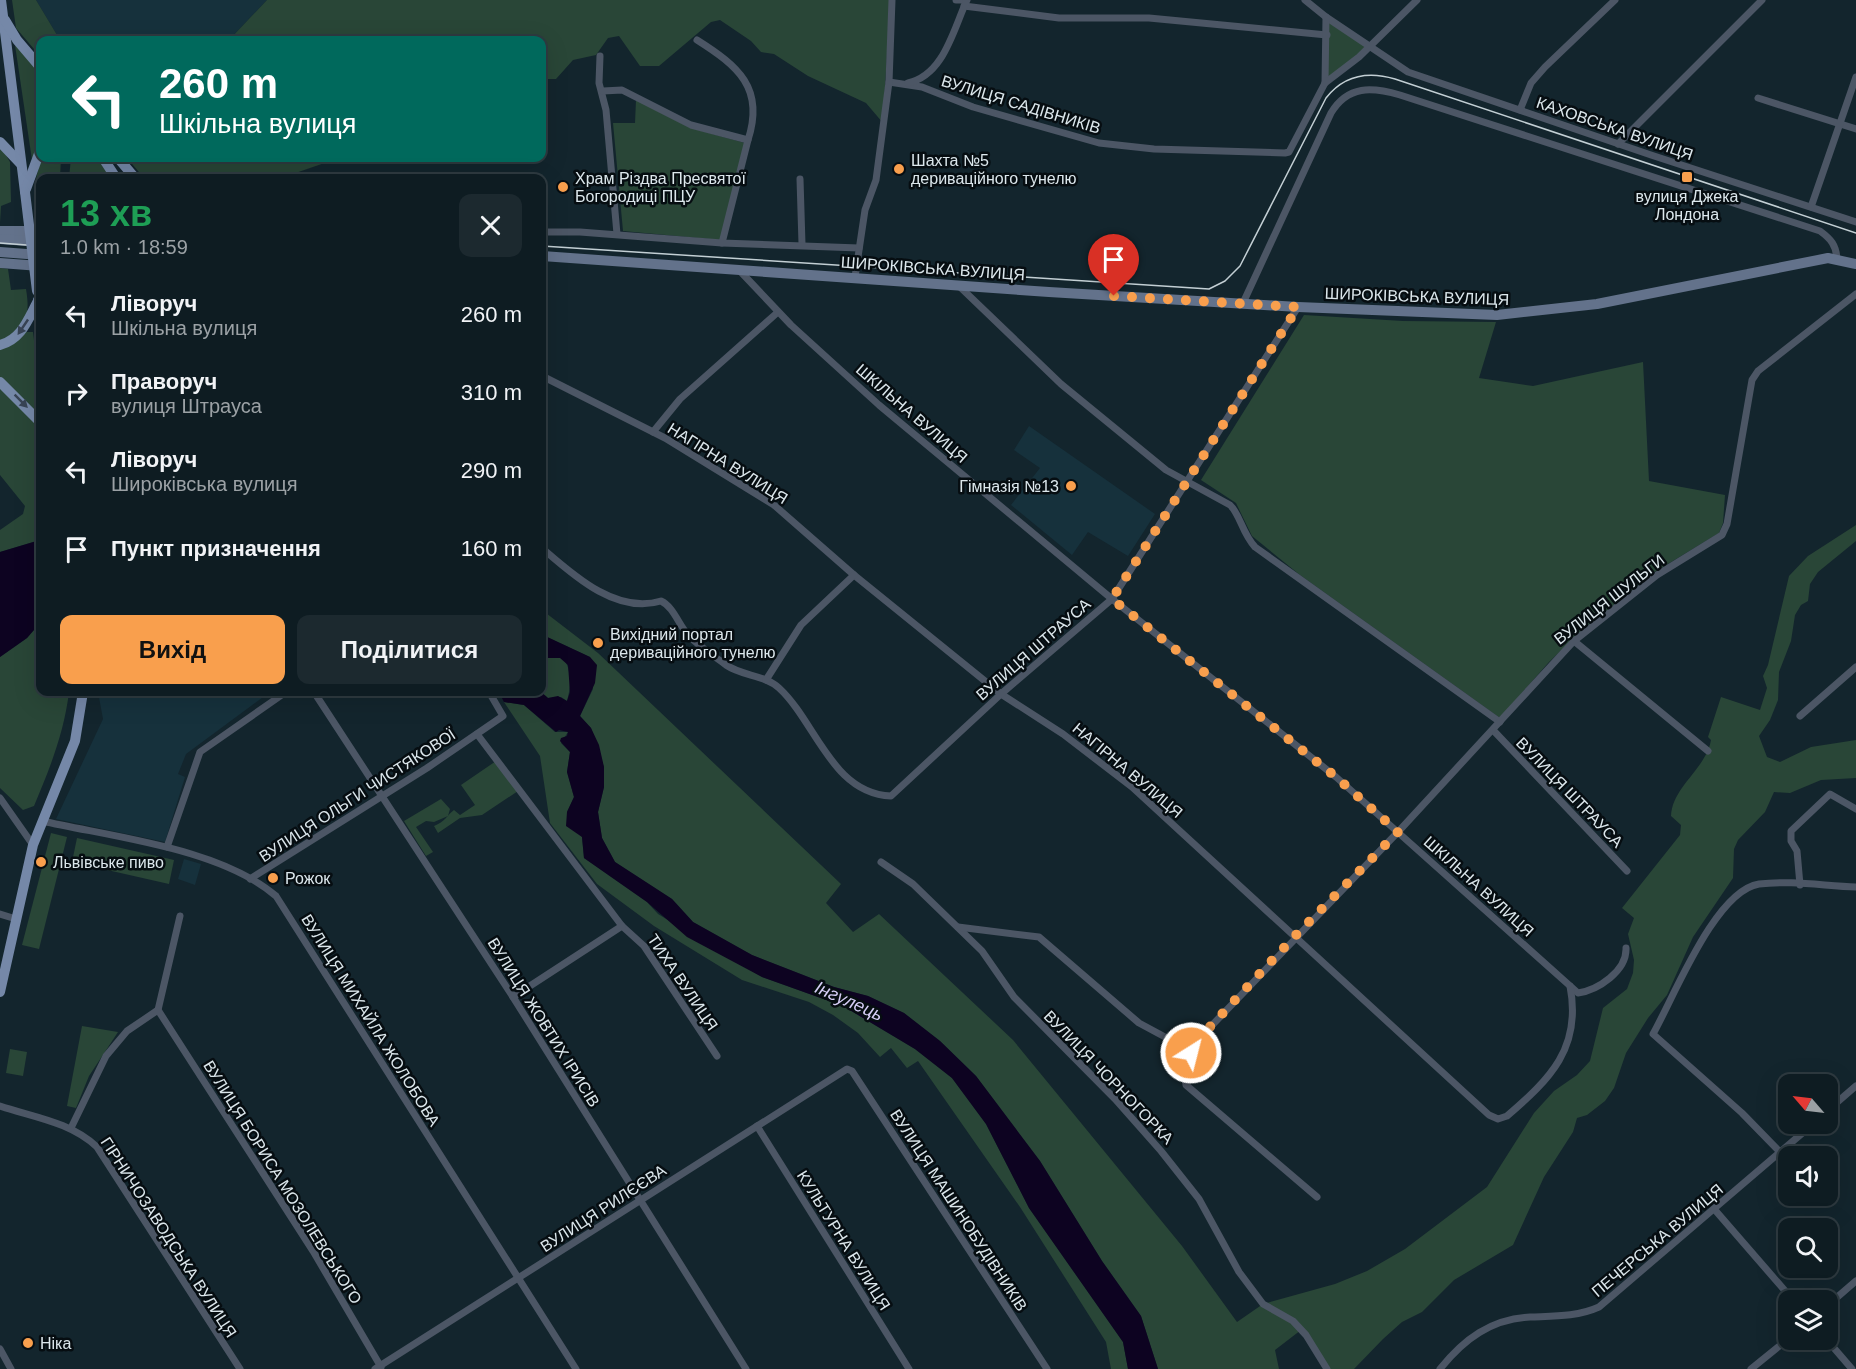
<!DOCTYPE html>
<html lang="uk">
<meta charset="utf-8">
<style>
:root{--surface:#0e1c22;--page:#1c292f;--text:#f1f3f6;--muted:#9ba1a5;--line:#2e3a40;--accent:#f99f4d}
body{margin:0;font-family:Helvetica,sans-serif;background:var(--page);color:var(--text);height:100vh;display:flex;flex-direction:column;font-size:22px;white-space:nowrap}
*{box-sizing:border-box;margin:0}
p{font-size:20px;color:var(--muted)}
.icon{flex:none;width:33px;height:33px;fill:none;stroke:currentColor;stroke-width:2;stroke-linecap:round;stroke-linejoin:round}
.map{position:relative;flex:1;overflow:hidden}
.details{position:absolute;left:36px;top:174px;width:510px;height:522px;display:flex;flex-direction:column;background:var(--surface);border-radius:12px;box-shadow:0 6px 24px #0002,0 0 0 2px var(--line)}
.details>*{flex:none}
.banner{position:absolute;left:36px;top:36px;width:510px;height:126px;border-radius:12px;box-shadow:0 6px 24px #0002,0 0 0 2px var(--line);background:#00695c;color:#fff;overflow:hidden}
.needle{width:39px;rotate:298deg}
.controls{position:absolute;left:1778px;top:1074px;display:grid;gap:12px}
.controls a{display:grid;place-items:center;width:60px;height:60px;border-radius:12px;background:var(--surface);box-shadow:0 6px 24px #0002,0 0 0 2px var(--line);font-size:30px}
.pin{position:absolute;display:grid;place-items:center;width:51px;height:51px;color:#fff;margin:-62px -26px;border-radius:50% 50% 50% 0;rotate:-45deg;box-shadow:0 0 6px #0007}
.pin .icon{rotate:45deg}
.me{position:absolute;width:66px;margin:-33px;rotate:36deg;stroke-linejoin:round;filter:drop-shadow(0 0 4px #0008)}
.turn{display:flex;align-items:center;gap:21px;height:126px;padding:0 24px;font-size:27px}
.turn .icon{width:78px;height:78px;stroke-width:2.5}
.turn b{display:block;font-size:42px;line-height:51px}
.round{display:grid;place-items:center;flex:none;width:63px;height:63px;border-radius:12px;background:var(--page)}
.headline{display:flex;align-items:center;justify-content:space-between;height:102px;padding:0 24px}
h1{font-size:36px;font-weight:800;line-height:45px;color:#1e9e55}
.button{display:flex;gap:12px;margin-top:auto;padding:12px 24px}
.button a{flex:1;height:69px;border-radius:12px;background:var(--accent);color:#111;font-size:24px;font-weight:800;line-height:69px;text-align:center}
.button a+a{background:var(--page);color:var(--text)}
ul{padding:0;list-style:none}
li{display:flex;align-items:center;gap:18px;height:78px;padding:0 24px}
li div{flex:1}
li b{display:block;font-size:22px}
li em{font-style:normal}
.map>svg:first-child{display:block}
.built{fill:#16313c}
.green{fill:#294637}
.water{fill:#0d0321}
.lines{fill:none;stroke-linecap:round;stroke-linejoin:round}
.minor{stroke:#4c5665;stroke-width:7}
.secondary{stroke:#63728b;stroke-width:10}
.primary{stroke:#7588a8;stroke-width:10}
.tram{stroke:#c3cfd4;stroke-width:1.5}
.primary-bridge{stroke:#7588a8;stroke-width:10}
.oneway{fill:#384455}
.route{stroke:#f99f4d;stroke-width:10;stroke-dasharray:0 18}
.poi-dot{fill:#f99f4d;stroke:#060d11;stroke-width:2}
.labels{text-anchor:middle;stroke-width:5;stroke-linejoin:round;paint-order:stroke}
.street-label{font-size:16px;fill:#dce7ec;stroke:#060d11}
.poi-label{font-size:16px;fill:#dce7ec;stroke:#060d11;text-anchor:start}
.water-label{font-size:18px;font-style:italic;fill:#d5cdf5;stroke:#060d11}
</style>
<div class="map">
<svg width="1856" height="1369" viewBox="0 0 1856 1369">
<rect width="100%" height="100%" fill="#13252d"/>
<g class="built">
<polygon points="36,0 267,0 229,40 60,40"/>
<polygon points="1029,426 1155,514 1128,556 1088,532 1072,555 1011,505 1040,468 1014,450"/>
<polygon points="98,692 270,692 186,754 178,774 185,777 165,842 56,819 103,719"/>
<polygon points="184,859 201,864 195,885 178,879"/>
</g>
<g class="green">
<polygon points="12,0 36,0 60,40 40,40 40,56 16,28"/>
<polygon points="267,0 890,0 883,123 866,103 808,76 774,54 761,52 751,41 720,20 711,22 659,66 640,66 619,36 608,38 596,55 573,60 556,79 542,79 542,40 229,40"/>
<polygon points="1326,17 1370,47 1325,83"/>
<polygon points="15,45 40,72 40,147 32,160"/>
<polygon points="636,100 691,128 745,143 720,240 623,231 613,123 635,123"/>
<polygon points="0,145 10,162 11,202 1,206 0,223"/>
<polygon points="41,158 61,158 60,178 40,178 40,200 38,200 36,179"/>
<polygon points="71,158 99,158 113,178 69,178"/>
<polygon points="127,158 339,158 281,178 144,178"/>
<path d="M 0,268 L 8,269 L 11,290 L 26,289 C 31,319 25,326 0,342 Z"/>
<polygon points="1304,315 1403,321 1496,322 1479,378 1533,386 1643,362 1649,481 1725,495 1723,523 1719,533 1653,573 1573,639 1549,662 1500,718 1300,575 1252,536 1236,503 1201,480"/>
<polygon points="25,332 33,332 40,390 39,413 35,412 0,378 0,348"/>
<polygon points="0,386 26,408 40,429 40,540 0,552 0,530 23,514 25,506 0,475"/>
<path d="M 1856,525 L 1856,541 L 1818,572 L 1810,584 L 1808,601 L 1801,605 L 1795,615 L 1791,641 L 1779,672 L 1778,700 L 1770,720 L 1759,736 L 1767,757 L 1780,762 L 1811,747 L 1856,740 L 1856,778 L 1821,780 L 1790,793 L 1774,792 L 1765,812 L 1738,840 L 1734,849 L 1733,878 L 1693,937 L 1667,995 L 1648,1018 L 1626,1053 L 1614,1088 L 1605,1101 L 1587,1115 L 1577,1118 L 1573,1132 L 1544,1177 L 1513,1245 L 1454,1280 L 1422,1312 L 1402,1322 L 1383,1339 L 1354,1369 L 1327,1369 L 1301,1330 L 1275,1350 L 1279,1369 L 1158,1369 L 1141,1316 L 1102,1261 L 1040,1161 L 976,1076 L 940,1041 L 904,1013 L 868,996 L 834,987 L 752,955 L 693,922 L 672,899 L 615,862 L 602,838 L 598,812 L 604,787 L 604,767 L 591,728 L 580,716 L 593,689 L 590,657 L 545,636 L 542,630 L 542,610 L 598,653 L 841,884 L 826,903 L 853,932 L 879,914 L 1013,1040 L 1182,1246 L 1237,1322 L 1263,1304 L 1335,1284 L 1367,1271 L 1405,1249 L 1487,1187 L 1534,1113 L 1554,1091 L 1577,1075 L 1590,1061 L 1603,1008 L 1627,989 L 1633,973 L 1634,960 L 1628,934 L 1634,918 L 1622,908 L 1680,835 L 1681,825 L 1671,816 C 1672,787 1706,769 1711,740 L 1708,737 L 1721,697 L 1760,710 L 1767,688 L 1763,676 L 1768,665 L 1789,576 L 1808,556 Z"/>
<path d="M 40,623 L 40,692 L 69,692 C 64,733 50,768 34,806 L 23,810 L 0,788 L 0,657 L 27,638 Z"/>
<path d="M 548,658 L 563,658 C 572,669 571,688 567,701 L 561,697 L 548,698 L 541,692 L 542,663 Z"/>
<polygon points="504,702 524,705 555,732 568,732 561,743 570,752 567,772 574,797 567,812 582,837 584,858 647,902 658,914 762,977 843,1006 915,1049 952,1078 986,1124 1029,1208 1123,1342 1128,1369 1111,1369 1106,1342 1020,1207 918,1061 907,1068 891,1048 880,1057 858,1033 833,1015 809,1002 742,980 654,926 597,884 550,823 540,756"/>
<path d="M 499,759 L 521,789 L 482,815 L 460,818 L 438,833 L 434,826 C 445,822 447,815 454,810 L 460,815 L 475,805 L 461,785 Z"/>
<polygon points="441,799 450,809 448,816 434,822 426,821 416,827 433,852 426,856 404,821"/>
<polygon points="51,833 67,837 39,949 22,945"/>
<polygon points="77,838 174,860 169,884 72,862"/>
<polygon points="82,1026 118,1032 89,1076 76,1108 67,1106"/>
<polygon points="10,1049 27,1052 23,1076 6,1073"/>
</g>
<g class="water">
<polygon points="40,540 40,623 27,638 0,657 0,552"/>
<polygon points="542,630 545,636 590,657 597,665 595,683 580,716 591,728 599,745 604,767 604,787 598,812 602,838 615,862 672,899 693,922 752,955 834,987 868,996 904,1013 940,1041 976,1076 1040,1161 1102,1261 1141,1316 1158,1369 1128,1369 1123,1342 1029,1208 986,1124 952,1078 915,1049 843,1006 762,977 687,937 647,902 584,858 582,837 566,826 567,812 574,797 567,772 570,752 560,741 561,738 567,736 568,732 559,730 556,732 524,705 504,702 499,692 541,692 548,698 558,696 567,701 570,692 568,665 560,658 548,658 542,663"/>
</g>
<g class="lines">
<g class="minor">
<polyline points="956,0 965,0"/>
<polyline points="1305,0 1326,17 1408,72 1651,155 1856,222"/>
<polyline points="964,6 1059,18 1149,18 1327,35"/>
<path d="M 697,40 C 738,66 765,88 748,140"/>
<polyline points="600,56 599,83 606,110 617,234"/>
<polyline points="889,82 922,87 973,107 1099,143 1154,149 1285,153 1289,152 1325,83 1326,17"/>
<path d="M 908,83 C 944,75 953,30 967,0"/>
<polyline points="1325,83 1359,57 1417,0"/>
<polyline points="603,91 622,90 691,125 748,140 722,243"/>
<polyline points="1758,98 1856,129"/>
<polyline points="1520,110 1531,83 1545,67 1615,0"/>
<polyline points="1618,144 1762,0"/>
<polyline points="800,179 802,244"/>
<polyline points="1811,207 1856,77"/>
<polyline points="542,232 580,232 722,243 859,248"/>
<path d="M 739,270 L 791,325 L 879,405 L 1112,599 L 1336,777 L 1578,993 C 1598,990 1627,971 1626,948"/>
<polyline points="855,277 865,210 876,180 889,82 892,0"/>
<path d="M 959,286 L 1061,384 L 1166,470 L 1230,505 C 1240,514 1242,533 1255,547 L 1500,722"/>
<path d="M 1243,303 L 1331,113 C 1348,85 1372,87 1400,95 L 1820,231 C 1831,239 1836,245 1837,259"/>
<path d="M 542,376 L 665,438 L 774,505 L 854,575 L 1001,694 L 1063,734 L 1132,787 L 1489,1115 L 1498,1119 L 1507,1116 C 1550,1079 1582,1048 1570,986"/>
<polyline points="653,432 680,399 778,312"/>
<path d="M 542,548 C 572,574 616,615 661,601 C 674,607 679,626 689,636 C 700,647 714,656 726,665 C 742,676 765,675 779,688 C 816,722 832,794 891,796 L 1001,694 L 1112,599 L 1298,307"/>
<polyline points="1574,641 1708,751"/>
<polyline points="766,680 801,625 854,575"/>
<polyline points="314,692 513,997 746,1369"/>
<polyline points="1800,716 1856,667"/>
<polyline points="1493,730 1627,871"/>
<polyline points="477,734 622,926 644,946 717,1056"/>
<polyline points="0,798 33,845"/>
<path d="M 42,821 C 112,837 220,848 276,896 L 576,1369"/>
<polyline points="167,847 200,752 286,692"/>
<polyline points="881,862 913,884 982,951 1014,997 1115,1099 1161,1151 1199,1199 1239,1272 1263,1304 1293,1321 1306,1335 1327,1369"/>
<polyline points="250,879 427,768 503,716 489,692"/>
<polyline points="1800,885 1797,851 1791,841 1791,831 1830,794 1856,809"/>
<polyline points="0,914 16,919"/>
<polyline points="958,927 1039,937 1139,1023 1165,1037 1193,1045"/>
<polyline points="513,997 622,926"/>
<polyline points="158,1010 313,1251 381,1367"/>
<path d="M 0,1106 C 33,1117 71,1122 97,1147 L 240,1369"/>
<polyline points="1827,1111 1856,1086"/>
<polyline points="757,1126 909,1369"/>
<polyline points="71,1128 106,1056 127,1031 158,1010 180,916"/>
<path d="M 1780,1152 L 1742,1113 L 1653,1034 C 1674,997 1715,891 1759,884 C 1790,880 1825,886 1856,887"/>
<polyline points="1317,1197 1186,1085 1184,1069 1193,1045 1398,832 1574,641 1657,575 1722,535 1727,524 1752,380 1758,371 1856,294"/>
<polyline points="1715,1210 1793,1300"/>
<polyline points="1827,1306 1856,1281"/>
<polyline points="1827,1340 1852,1369"/>
<polyline points="0,1349 11,1369"/>
<polyline points="375,1369 847,1069 852,1071 1047,1369"/>
<path d="M 1440,1369 C 1464,1339 1491,1319 1530,1317 C 1553,1316 1577,1317 1599,1307 L 1813,1124"/>
<polyline points="1751,1369 1788,1339"/>
</g>
<g class="secondary">
<polyline points="0,231 40,231"/>
<polyline points="0,239 40,242"/>
<polyline points="0,252 40,255"/>
<polyline points="542,256 1049,292 1298,307 1497,315 1597,304 1828,258 1856,264"/>
<polyline points="0,263 40,266"/>
</g>
<g class="primary">
<polyline points="1,0 25,192"/>
<polyline points="5,20 17,40 40,67"/>
<polyline points="0,142 20,163"/>
<polyline points="103,158 116,178"/>
<polyline points="118,158 135,178"/>
<polyline points="26,189 40,151"/>
<polyline points="38,300 40,320"/>
<path d="M 0,345 C 22,339 28,319 38,301"/>
<polyline points="0,382 40,422"/>
<polyline points="0,992 33,845 75,741 83,692"/>
</g>
<g class="tram">
<polyline points="0,243 40,246"/>
<path d="M 542,246 L 1209,289 L 1225,281 L 1240,266 L 1326,98 C 1344,75 1368,71 1395,79 L 1856,233"/>
</g>
<polyline class="primary-bridge" points="25,192 37,291"/>
</g>
<defs><path id="oneway-solid" d="M-6-.8H1V-3.2L6.5 0L1 3.2V.8H-6Z" transform="scale(1.5)"/></defs>
<g class="oneway">
<use href="#oneway-solid" transform="translate(23 327) rotate(124)"/>
<use href="#oneway-solid" transform="translate(21 401) rotate(45)"/>
</g>
<g class="lines">
<polyline class="route" points="1114,296 1298,307 1112,599 1336,777 1398,832 1294,937 1193,1045 1191,1053"/>
</g>
<g class="poi-dot">
<circle cx="899" cy="169" r="6"/>
<rect x="1681" y="171" width="12" height="12" rx="3"/>
<circle cx="563" cy="187" r="6"/>
<circle cx="1071" cy="486" r="6"/>
<circle cx="598" cy="643" r="6"/>
<circle cx="41" cy="862" r="6"/>
<circle cx="273" cy="878" r="6"/>
<circle cx="28" cy="1343" r="6"/>
</g>
<g class="labels">
<g class="street-label">
<text transform="translate(1021 104) rotate(17)" y="6">ВУЛИЦЯ САДІВНИКІВ</text>
<text transform="translate(1615 128) rotate(19)" y="6">КАХОВСЬКА ВУЛИЦЯ</text>
<text transform="translate(933 268) rotate(4)" y="6">ШИРОКІВСЬКА ВУЛИЦЯ</text>
<text transform="translate(1417 296) rotate(2)" y="6">ШИРОКІВСЬКА ВУЛИЦЯ</text>
<text transform="translate(912 413) rotate(41)" y="6">ШКІЛЬНА ВУЛИЦЯ</text>
<text transform="translate(728 463) rotate(32)" y="6">НАГІРНА ВУЛИЦЯ</text>
<text transform="translate(1609 599) rotate(-38)" y="6">ВУЛИЦЯ ШУЛЬГИ</text>
<text transform="translate(1033 649) rotate(-41)" y="6">ВУЛИЦЯ ШТРАУСА</text>
<text transform="translate(1128 770) rotate(40)" y="6">НАГІРНА ВУЛИЦЯ</text>
<text transform="translate(1570 792) rotate(46)" y="6">ВУЛИЦЯ ШТРАУСА</text>
<text transform="translate(357 795) rotate(-33)" y="6">ВУЛИЦЯ ОЛЬГИ ЧИСТЯКОВОЇ</text>
<text transform="translate(1479 886) rotate(42)" y="6">ШКІЛЬНА ВУЛИЦЯ</text>
<text transform="translate(683 982) rotate(56)" y="6">ТИХА ВУЛИЦЯ</text>
<text transform="translate(371 1020) rotate(58)" y="6">ВУЛИЦЯ МИХАЙЛА ЖОЛОБОВА</text>
<text transform="translate(544 1022) rotate(58)" y="6">ВУЛИЦЯ ЖОВТИХ ІРИСІВ</text>
<text transform="translate(1109 1077) rotate(46)" y="6">ВУЛИЦЯ ЧОРНОГОРКА</text>
<text transform="translate(283 1182) rotate(58)" y="6">ВУЛИЦЯ БОРИСА МОЗОЛЕВСЬКОГО</text>
<text transform="translate(603 1208) rotate(-33)" y="6">ВУЛИЦЯ РИЛЄЄВА</text>
<text transform="translate(959 1210) rotate(57)" y="6">ВУЛИЦЯ МАШИНОБУДІВНИКІВ</text>
<text transform="translate(169 1237) rotate(57)" y="6">ГІРНИЧОЗАВОДСЬКА ВУЛИЦЯ</text>
<text transform="translate(844 1240) rotate(58)" y="6">КУЛЬТУРНА ВУЛИЦЯ</text>
<text transform="translate(1657 1240) rotate(-40)" y="6">ПЕЧЕРСЬКА ВУЛИЦЯ</text>
</g>
<g class="poi-label">
<text x="911" y="166">Шахта №5<tspan x="911" dy="18">дериваційного тунелю</tspan></text>
<text x="575" y="184">Храм Різдва Пресвятої<tspan x="575" dy="18">Богородиці ПЦУ</tspan></text>
<text x="1687" y="202" text-anchor="middle">вулиця Джека<tspan x="1687" dy="18">Лондона</tspan></text>
<text x="1059" y="492" text-anchor="end">Гімназія №13</text>
<text x="610" y="640">Вихідний портал<tspan x="610" dy="18">дериваційного тунелю</tspan></text>
<text x="53" y="868">Львівське пиво</text>
<text x="285" y="884">Рожок</text>
<text x="40" y="1349">Ніка</text>
</g>
<g class="water-label">
<text transform="translate(849 1001) rotate(24)" y="6">Інгулець</text>
</g>
</g>
</svg>
<div class="controls">
<a><svg class="needle" viewBox="-14 -14 28 28"><path d="M0-13l5 13h-10z" fill="#e53935"/><path d="M0 13l5-13h-10z" fill="#9ba1a5"/></svg></a>
<a><svg class="icon" aria-label="sound" viewBox="0 0 24 24"><path d="M4 9h4l5-4v14l-5-4H4zM17 9q2 3 0 6"/></svg></a>
<a><svg class="icon" aria-label="search" viewBox="0 0 24 24"><circle cx="10" cy="10" r="6"/><path d="M15 15l6 6"/></svg></a>
<a><svg class="icon" aria-label="layers" viewBox="0 0 24 24"><path d="M12 4l9 5-9 5-9-5zM3 14l9 5 9-5"/></svg></a>
</div>
<div class="pin" style="left:1114px;top:296px;background:#d93025"><svg class="icon" aria-label="arrive" viewBox="0 0 24 24"><path d="M6 21V4h12l-3 4 3 4H6"/></svg></div>
<svg class="me" style="left:1191px;top:1053px" viewBox="-20 -20 40 40"><circle r="17" fill="#f99f4d" stroke="#fff" stroke-width="3"/><path d="M0-11L8 9 0 5-8 9z" fill="#fff"/></svg>
<div class="banner">
<div class="turn"><svg class="icon" aria-label="left" viewBox="0 0 24 24"><path d="M17 20v-9H6M10 6l-5 5 5 5"/></svg><div><b>260 m</b>Шкільна вулиця</div></div>
</div>
<section class="details">
<div class="headline"><div><h1>13 хв</h1><p>1.0 km · 18:59</p></div><a class="round"><svg class="icon" aria-label="close" viewBox="0 0 24 24"><path d="M6 6l12 12M18 6L6 18"/></svg></a></div>
<ul>
<li><svg class="icon" aria-label="left" viewBox="0 0 24 24"><path d="M17 20v-9H6M10 6l-5 5 5 5"/></svg><div><b>Ліворуч</b><p>Шкільна вулиця</p></div><em>260 m</em></li>
<li><svg class="icon" aria-label="right" viewBox="0 0 24 24"><path d="M7 20v-9h11M14 6l5 5-5 5"/></svg><div><b>Праворуч</b><p>вулиця Штрауса</p></div><em>310 m</em></li>
<li><svg class="icon" aria-label="left" viewBox="0 0 24 24"><path d="M17 20v-9H6M10 6l-5 5 5 5"/></svg><div><b>Ліворуч</b><p>Широківська вулиця</p></div><em>290 m</em></li>
<li><svg class="icon" aria-label="arrive" viewBox="0 0 24 24"><path d="M6 21V4h12l-3 4 3 4H6"/></svg><div><b>Пункт призначення</b></div><em>160 m</em></li>
</ul>
<div class="button"><a>Вихід</a><a>Поділитися</a></div>
</section>
</div>
